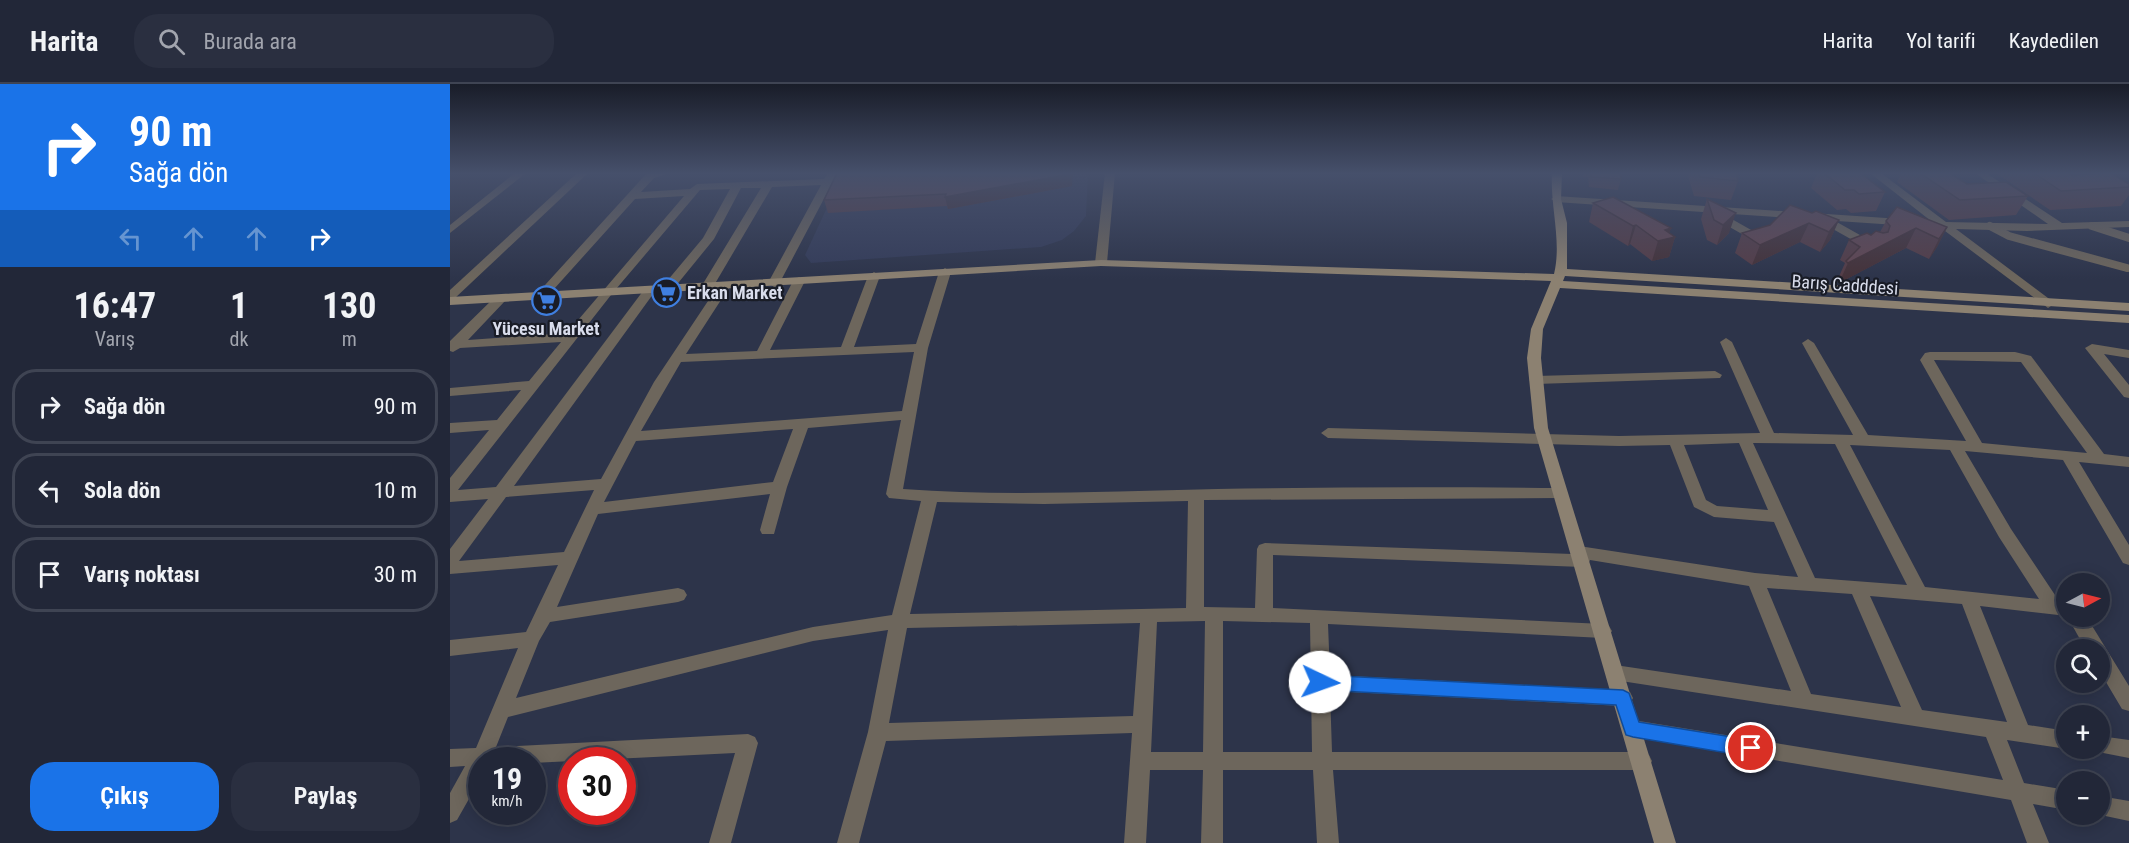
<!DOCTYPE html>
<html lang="tr">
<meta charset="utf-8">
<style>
:root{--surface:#222738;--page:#2a2f40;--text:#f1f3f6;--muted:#a2a5ae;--line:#3f4453;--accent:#1a73e8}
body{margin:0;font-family:"Roboto Condensed",sans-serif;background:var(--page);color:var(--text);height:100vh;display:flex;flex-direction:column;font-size:22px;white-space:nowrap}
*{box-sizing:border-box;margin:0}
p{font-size:20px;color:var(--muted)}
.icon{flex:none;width:33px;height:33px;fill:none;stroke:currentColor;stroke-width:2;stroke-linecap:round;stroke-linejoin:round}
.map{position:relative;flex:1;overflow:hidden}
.details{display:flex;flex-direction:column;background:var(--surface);width:450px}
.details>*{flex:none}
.banner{background:#1a73e8;color:#fff;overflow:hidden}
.needle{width:39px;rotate:83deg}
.buttons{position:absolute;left:1606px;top:489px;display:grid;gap:12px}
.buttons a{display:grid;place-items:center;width:54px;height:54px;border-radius:50%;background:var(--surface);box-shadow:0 3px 15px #0003,0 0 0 2px var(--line);font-size:30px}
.speed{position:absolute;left:18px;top:663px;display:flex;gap:12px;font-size:30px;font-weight:700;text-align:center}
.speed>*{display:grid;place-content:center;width:78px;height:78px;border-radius:50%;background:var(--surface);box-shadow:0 3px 15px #0003,0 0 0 2px var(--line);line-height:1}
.speed small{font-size:15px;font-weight:400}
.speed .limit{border:9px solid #d22;background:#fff;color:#111}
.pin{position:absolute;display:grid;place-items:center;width:51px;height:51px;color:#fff;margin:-26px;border:3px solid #fff;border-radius:50%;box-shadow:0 2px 6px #0007}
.me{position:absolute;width:66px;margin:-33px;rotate:93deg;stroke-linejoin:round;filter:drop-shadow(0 0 4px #0008)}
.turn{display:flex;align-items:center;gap:21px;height:126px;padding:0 30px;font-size:27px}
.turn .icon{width:78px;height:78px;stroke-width:2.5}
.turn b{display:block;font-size:42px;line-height:51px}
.lanes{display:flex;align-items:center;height:57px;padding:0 30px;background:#0003;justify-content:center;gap:30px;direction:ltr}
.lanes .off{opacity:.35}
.eta{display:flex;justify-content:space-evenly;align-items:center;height:102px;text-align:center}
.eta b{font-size:36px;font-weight:700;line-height:42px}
.cta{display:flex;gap:12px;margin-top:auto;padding:12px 30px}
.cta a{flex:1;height:69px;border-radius:24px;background:var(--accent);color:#fff;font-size:24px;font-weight:700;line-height:69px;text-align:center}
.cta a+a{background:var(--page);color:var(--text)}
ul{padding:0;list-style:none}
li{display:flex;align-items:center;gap:18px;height:75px;margin:0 12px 9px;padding:0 18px;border:3px solid var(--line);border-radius:24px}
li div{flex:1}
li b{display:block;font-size:22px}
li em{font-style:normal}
header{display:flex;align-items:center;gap:36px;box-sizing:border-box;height:84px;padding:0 30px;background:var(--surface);border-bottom:2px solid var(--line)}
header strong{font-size:28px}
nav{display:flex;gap:33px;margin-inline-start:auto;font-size:21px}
.search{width:420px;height:54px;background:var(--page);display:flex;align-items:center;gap:15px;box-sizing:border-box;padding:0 21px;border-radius:24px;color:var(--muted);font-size:22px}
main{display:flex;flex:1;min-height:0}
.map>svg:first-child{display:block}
.built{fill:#343c59}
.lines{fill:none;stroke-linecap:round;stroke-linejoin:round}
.service{stroke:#6d665c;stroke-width:8}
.minor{fill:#6d665c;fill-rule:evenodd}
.secondary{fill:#8c8171;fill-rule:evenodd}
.wall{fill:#553d47}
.shaded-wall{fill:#453239}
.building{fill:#634752;stroke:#453239;stroke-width:1.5}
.route{fill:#1a73e8;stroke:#114b97;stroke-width:1.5}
.labels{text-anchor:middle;stroke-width:4.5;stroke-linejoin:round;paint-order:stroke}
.street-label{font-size:18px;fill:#d9ddec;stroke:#191c26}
.poi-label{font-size:18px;font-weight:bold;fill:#d9ddec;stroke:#191c26;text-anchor:start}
</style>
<header>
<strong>Harita</strong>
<div class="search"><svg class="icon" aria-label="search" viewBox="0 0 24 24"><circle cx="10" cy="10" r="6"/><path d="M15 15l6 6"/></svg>Burada ara</div>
<nav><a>Harita</a><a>Yol tarifi</a><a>Kaydedilen</a></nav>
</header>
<main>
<section class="details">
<div class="banner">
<div class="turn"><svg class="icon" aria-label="right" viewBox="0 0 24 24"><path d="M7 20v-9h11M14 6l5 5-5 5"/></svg><div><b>90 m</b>Sağa dön</div></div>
<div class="lanes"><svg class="icon off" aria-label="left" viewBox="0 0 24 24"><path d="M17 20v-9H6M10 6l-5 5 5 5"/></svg><svg class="icon off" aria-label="ahead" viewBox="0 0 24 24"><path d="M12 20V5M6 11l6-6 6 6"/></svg><svg class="icon off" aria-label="ahead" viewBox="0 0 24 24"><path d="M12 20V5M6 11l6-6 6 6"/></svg><svg class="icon" aria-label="right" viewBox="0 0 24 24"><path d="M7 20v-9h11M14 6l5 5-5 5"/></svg></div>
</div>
<div class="eta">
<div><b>16:47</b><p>Varış</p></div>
<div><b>1</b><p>dk</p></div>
<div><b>130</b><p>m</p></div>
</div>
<ul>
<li><svg class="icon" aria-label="right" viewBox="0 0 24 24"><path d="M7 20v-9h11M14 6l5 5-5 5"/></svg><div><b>Sağa dön</b></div><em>90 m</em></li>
<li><svg class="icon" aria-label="left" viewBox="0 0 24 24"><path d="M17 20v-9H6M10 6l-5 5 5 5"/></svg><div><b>Sola dön</b></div><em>10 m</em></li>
<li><svg class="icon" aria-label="arrive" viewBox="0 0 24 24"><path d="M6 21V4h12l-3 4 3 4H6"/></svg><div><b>Varış noktası</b></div><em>30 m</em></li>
</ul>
<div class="cta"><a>Çıkış</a><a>Paylaş</a></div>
</section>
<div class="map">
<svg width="1679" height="759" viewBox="0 0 1679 759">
<rect width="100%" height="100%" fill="#2d344a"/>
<polygon class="built" points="393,89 638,89 636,132 624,147 612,156 591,163 361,179 355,171"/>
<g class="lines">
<g class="service">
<polyline points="1270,133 1309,155"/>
<polyline points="1375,136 1416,159"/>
<polyline points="1540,142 1559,152 1677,184"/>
<polyline points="1642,142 1679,154"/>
</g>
<g class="minor">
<polygon points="65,89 76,89 0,149 0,141"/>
<polygon points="127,89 138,89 4,215 0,216 0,206"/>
<path d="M 197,89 L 219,89 L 204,94 L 191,108 L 240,105 L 247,100 L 374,95 L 378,89 L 387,90 L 328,202 L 324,203 L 318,199 L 371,101 L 322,103 L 263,203 L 261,206 L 253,206 L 251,203 L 311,104 L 291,104 L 264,155 L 220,209 L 212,209 L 212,203 L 253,154 L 280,105 L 250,106 L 161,211 L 8,406 L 46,403 L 196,203 L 200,202 L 206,206 L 64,402 L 151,395 L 204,298 L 270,199 L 278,199 L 280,202 L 236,270 L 307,267 L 343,197 L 349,193 L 355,197 L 320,266 L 391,263 L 418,192 L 424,188 L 430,192 L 404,263 L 466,260 L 489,188 L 495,184 L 501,188 L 478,264 L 453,405 C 557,413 662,407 767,405 C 881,403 995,403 1109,404 L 1114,405 L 1117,409 L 1114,413 L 1109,414 L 754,416 L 754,523 L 805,524 L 807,465 L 809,461 L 815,459 L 1122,470 L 1123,464 L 1129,462 L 1305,489 L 1348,493 L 1324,438 L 1264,433 L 1244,423 L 1220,361 L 1169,362 L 878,354 L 871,349 L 878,344 L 1169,352 L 1310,349 L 1270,258 L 1276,254 L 1282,258 L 1324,349 L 1403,351 L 1352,259 L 1358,255 L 1364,259 L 1418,351 L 1516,357 L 1470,276 L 1475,269 L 1480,268 L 1565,268 L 1581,272 L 1654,370 L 1679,373 L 1679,383 L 1629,378 L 1679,461 L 1679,481 L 1673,479 L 1613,376 L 1515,367 L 1561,445 L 1609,517 L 1617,518 L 1617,532 L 1530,522 L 1578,641 L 1617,647 L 1617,665 L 1557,656 L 1574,699 L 1617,706 L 1617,726 L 1583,720 L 1599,759 L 1577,759 L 1561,716 L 1176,651 L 1173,645 L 1176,639 L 1183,636 L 1553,696 L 1536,653 L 1158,595 L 1156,589 L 1158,583 L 1165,581 L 1341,607 L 1299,502 L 1140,476 L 1138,481 L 1132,483 L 823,471 L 823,524 L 1153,540 L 1159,542 L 1162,547 L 1159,552 L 1153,554 L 878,540 L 880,591 L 1173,606 L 1180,608 L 1183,614 L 1180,620 L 1173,622 L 880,607 L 882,668 L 1192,668 L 1199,671 L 1202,677 L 1199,683 L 1192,686 L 883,686 L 889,759 L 867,759 L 863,686 L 773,686 L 773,759 L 751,759 L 753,686 L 700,686 L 696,759 L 674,759 L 682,649 L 436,657 L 409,759 L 387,759 L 418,648 L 438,546 L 363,557 L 58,633 L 46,663 L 298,650 L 305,653 L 308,659 L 281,759 L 259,759 L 285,669 L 82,679 L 82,676 L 32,676 L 32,692 L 7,736 L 0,739 L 0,709 L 15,682 L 0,683 L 0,665 L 26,664 L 68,564 L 0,572 L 0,556 L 76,548 L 108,481 L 0,490 L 0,465 L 38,415 L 0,418 L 0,394 L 39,346 L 0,349 L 0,339 L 47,336 L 71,306 L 0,312 L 0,304 L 79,297 L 111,258 L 10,264 L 3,268 L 0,267 L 0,257 L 47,211 L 55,211 L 55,217 L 18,256 L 117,249 L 234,112 L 185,115 L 95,215 L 87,215 L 85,212 ZM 464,268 L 452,327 L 191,347 L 231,278 ZM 1484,276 L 1571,278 L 1637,369 L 1532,359 ZM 451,336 L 436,410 L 439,414 L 471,417 L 442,531 L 363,543 L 66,614 L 89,557 L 100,538 L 228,518 L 234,516 L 237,511 L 234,506 L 228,504 L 107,523 L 148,430 L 320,410 L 310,446 L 312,450 L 324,450 L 337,403 L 358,344 ZM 343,345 L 323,398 L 154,418 L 186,357 ZM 1289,359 L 1318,426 L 1267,422 L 1256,416 L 1234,361 ZM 1303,359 L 1385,360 L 1457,501 L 1365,494 ZM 1400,361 L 1500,366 L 1549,453 L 1589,515 L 1475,503 ZM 144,406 L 114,468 L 9,477 L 56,413 ZM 738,417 L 736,524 L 460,530 L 487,418 L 594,420 ZM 1317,504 L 1402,510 L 1451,623 L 1361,610 ZM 1420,512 L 1512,520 L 1557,638 L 1472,626 ZM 755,537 L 753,668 L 701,668 L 707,538 ZM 773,537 L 860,539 L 862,668 L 773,668 ZM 690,539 L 683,632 L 439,639 L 457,544 Z"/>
<polygon points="655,89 665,89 657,179 651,182 645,179"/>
<polygon points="1420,89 1431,89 1496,138 1598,140 1525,89 1536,89 1612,139 1679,137 1679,143 1577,147 1506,145 1602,217 1604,220 1598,224 1491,144 1106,118 1101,115 1106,112 1481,137"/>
<polygon points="1642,260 1679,266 1679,274 1654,270 1679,301 1679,314 1674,313 1635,264"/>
<polygon points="1265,287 1272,291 1270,294 1086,300 1079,296 1086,292"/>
<polygon points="1617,532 1636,532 1679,602 1679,627 1672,625 1650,588 1650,566 1636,566"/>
<polygon points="1650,652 1679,656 1679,674 1643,667 1642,664 1650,664"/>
<polygon points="1650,712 1679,717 1679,737 1646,730 1650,730"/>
</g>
<path class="secondary" d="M 1102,89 L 1112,89 L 1111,115 L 1117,139 L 1117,185 L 1679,219 L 1679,227 L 1115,192 L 1113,197 L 1679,231 L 1679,239 L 1110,204 L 1093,245 L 1091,274 L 1098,344 L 1226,759 L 1204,759 L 1084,344 L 1077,274 L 1081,245 L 1101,197 L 651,182 L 0,221 L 0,213 L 651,176 L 1104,190 C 1112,157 1100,123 1102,89 Z"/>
</g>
<g class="wall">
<polygon points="1133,89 1170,89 1171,95 1168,106 1139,103 1138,93 1133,93"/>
<polygon points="1239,89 1286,89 1288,97 1281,116 1244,112 1238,92"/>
<polygon points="1367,89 1410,89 1435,108 1426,127 1401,129 1396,125 1387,126 1361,104"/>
<polygon points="1451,89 1499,89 1517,100 1578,112 1566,131 1499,136 1447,98"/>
<polygon points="1546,89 1618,89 1622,91 1679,100 1679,111 1671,122 1600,126"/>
<polygon points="622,102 498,125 497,122 378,129 374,116"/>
<polygon points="1257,115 1279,149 1267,161 1257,156 1251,135"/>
<polygon points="1143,119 1221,144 1219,149 1225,153 1219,173 1202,177 1180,160 1178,162 1139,138"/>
<polygon points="1389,136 1380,156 1370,168 1350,158 1302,181 1285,169 1292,149 1320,141"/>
<polygon points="1436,137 1497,143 1487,163 1479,175 1456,164 1389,199 1387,197 1395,179 1390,176 1399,156 1421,151 1430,148"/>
</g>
<g class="shaded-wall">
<polygon points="620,89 623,89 622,102 498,125 495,113"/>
<polygon points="1286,129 1279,149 1267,161 1273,141"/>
<polygon points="1389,136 1380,156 1370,168 1379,148"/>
<polygon points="1359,139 1350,158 1302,181 1310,161"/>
<polygon points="1186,141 1180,160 1178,162 1183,142"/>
<polygon points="1497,143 1487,163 1479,175 1489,155"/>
<polygon points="1221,144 1217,155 1225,153 1219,173 1202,177 1208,157 1215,146"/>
<polygon points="1466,144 1456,164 1389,199 1398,179"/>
</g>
<g class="building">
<polygon points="387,89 620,89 620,90 495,113 496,110 374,116"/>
<polygon points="1141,89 1170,89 1171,95 1141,93"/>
<polygon points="1249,89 1286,89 1288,97 1250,93"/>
<polygon points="1374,89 1410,89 1435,108 1409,110 1404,106 1395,106"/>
<polygon points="1470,89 1499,89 1517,100 1556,98 1578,112 1510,116"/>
<polygon points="1584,89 1618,89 1622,91 1661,89 1679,100 1679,103 1611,107"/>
<polygon points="1163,113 1221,144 1215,146 1225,153 1208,157 1186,141 1183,142 1143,119"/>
<polygon points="1257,115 1286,129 1273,141 1264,136"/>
<polygon points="1340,121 1362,129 1366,127 1389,136 1379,148 1359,139 1310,161 1292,149 1320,141"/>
<polygon points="1447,123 1497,143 1489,155 1466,144 1398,179 1396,177 1410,163 1399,156 1417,149 1421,151 1426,147 1433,149 1438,148 1440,142 1436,137"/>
</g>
<linearGradient id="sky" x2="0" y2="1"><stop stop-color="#191d29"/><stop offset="0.46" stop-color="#46506b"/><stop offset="1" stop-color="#46506b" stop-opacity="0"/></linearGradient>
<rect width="1679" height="195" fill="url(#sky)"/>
<polygon class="route" points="870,591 1173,606 1179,609 1189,638 1301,656 1307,659 1310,664 1307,670 1301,673 1183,653 1176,651 1166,621 870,606 864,604 862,598 864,593"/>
<defs>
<symbol id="supermarket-ring" viewBox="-11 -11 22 22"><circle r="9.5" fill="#191c26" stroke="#3f7fe0" stroke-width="1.5"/><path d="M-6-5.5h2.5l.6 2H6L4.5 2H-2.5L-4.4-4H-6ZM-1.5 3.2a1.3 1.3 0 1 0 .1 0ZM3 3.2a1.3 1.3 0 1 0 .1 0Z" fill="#3f7fe0"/></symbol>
</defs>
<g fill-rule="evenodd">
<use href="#supermarket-ring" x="200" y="192" width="33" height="33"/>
<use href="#supermarket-ring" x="80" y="200" width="33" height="33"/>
</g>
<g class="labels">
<g class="street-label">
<text transform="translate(1395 201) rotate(4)" y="6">Barış Cadddesi</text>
</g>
<g class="poi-label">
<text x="237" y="215">Erkan Market</text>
<text x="96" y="251" text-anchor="middle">Yücesu Market</text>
</g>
</g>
</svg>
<div class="buttons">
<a><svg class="needle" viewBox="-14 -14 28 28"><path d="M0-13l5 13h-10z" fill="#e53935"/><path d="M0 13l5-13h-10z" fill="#a2a5ae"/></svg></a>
<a><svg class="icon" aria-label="search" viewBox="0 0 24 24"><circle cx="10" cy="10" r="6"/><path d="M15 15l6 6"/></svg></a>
<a>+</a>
<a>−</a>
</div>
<div class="speed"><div>19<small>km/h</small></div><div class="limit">30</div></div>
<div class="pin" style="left:1301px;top:664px;background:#d93025"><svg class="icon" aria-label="arrive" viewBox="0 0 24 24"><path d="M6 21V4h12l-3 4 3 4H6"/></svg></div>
<svg class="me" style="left:870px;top:598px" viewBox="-20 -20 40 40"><circle r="19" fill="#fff"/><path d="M0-13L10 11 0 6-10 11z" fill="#1a73e8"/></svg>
</div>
</main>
